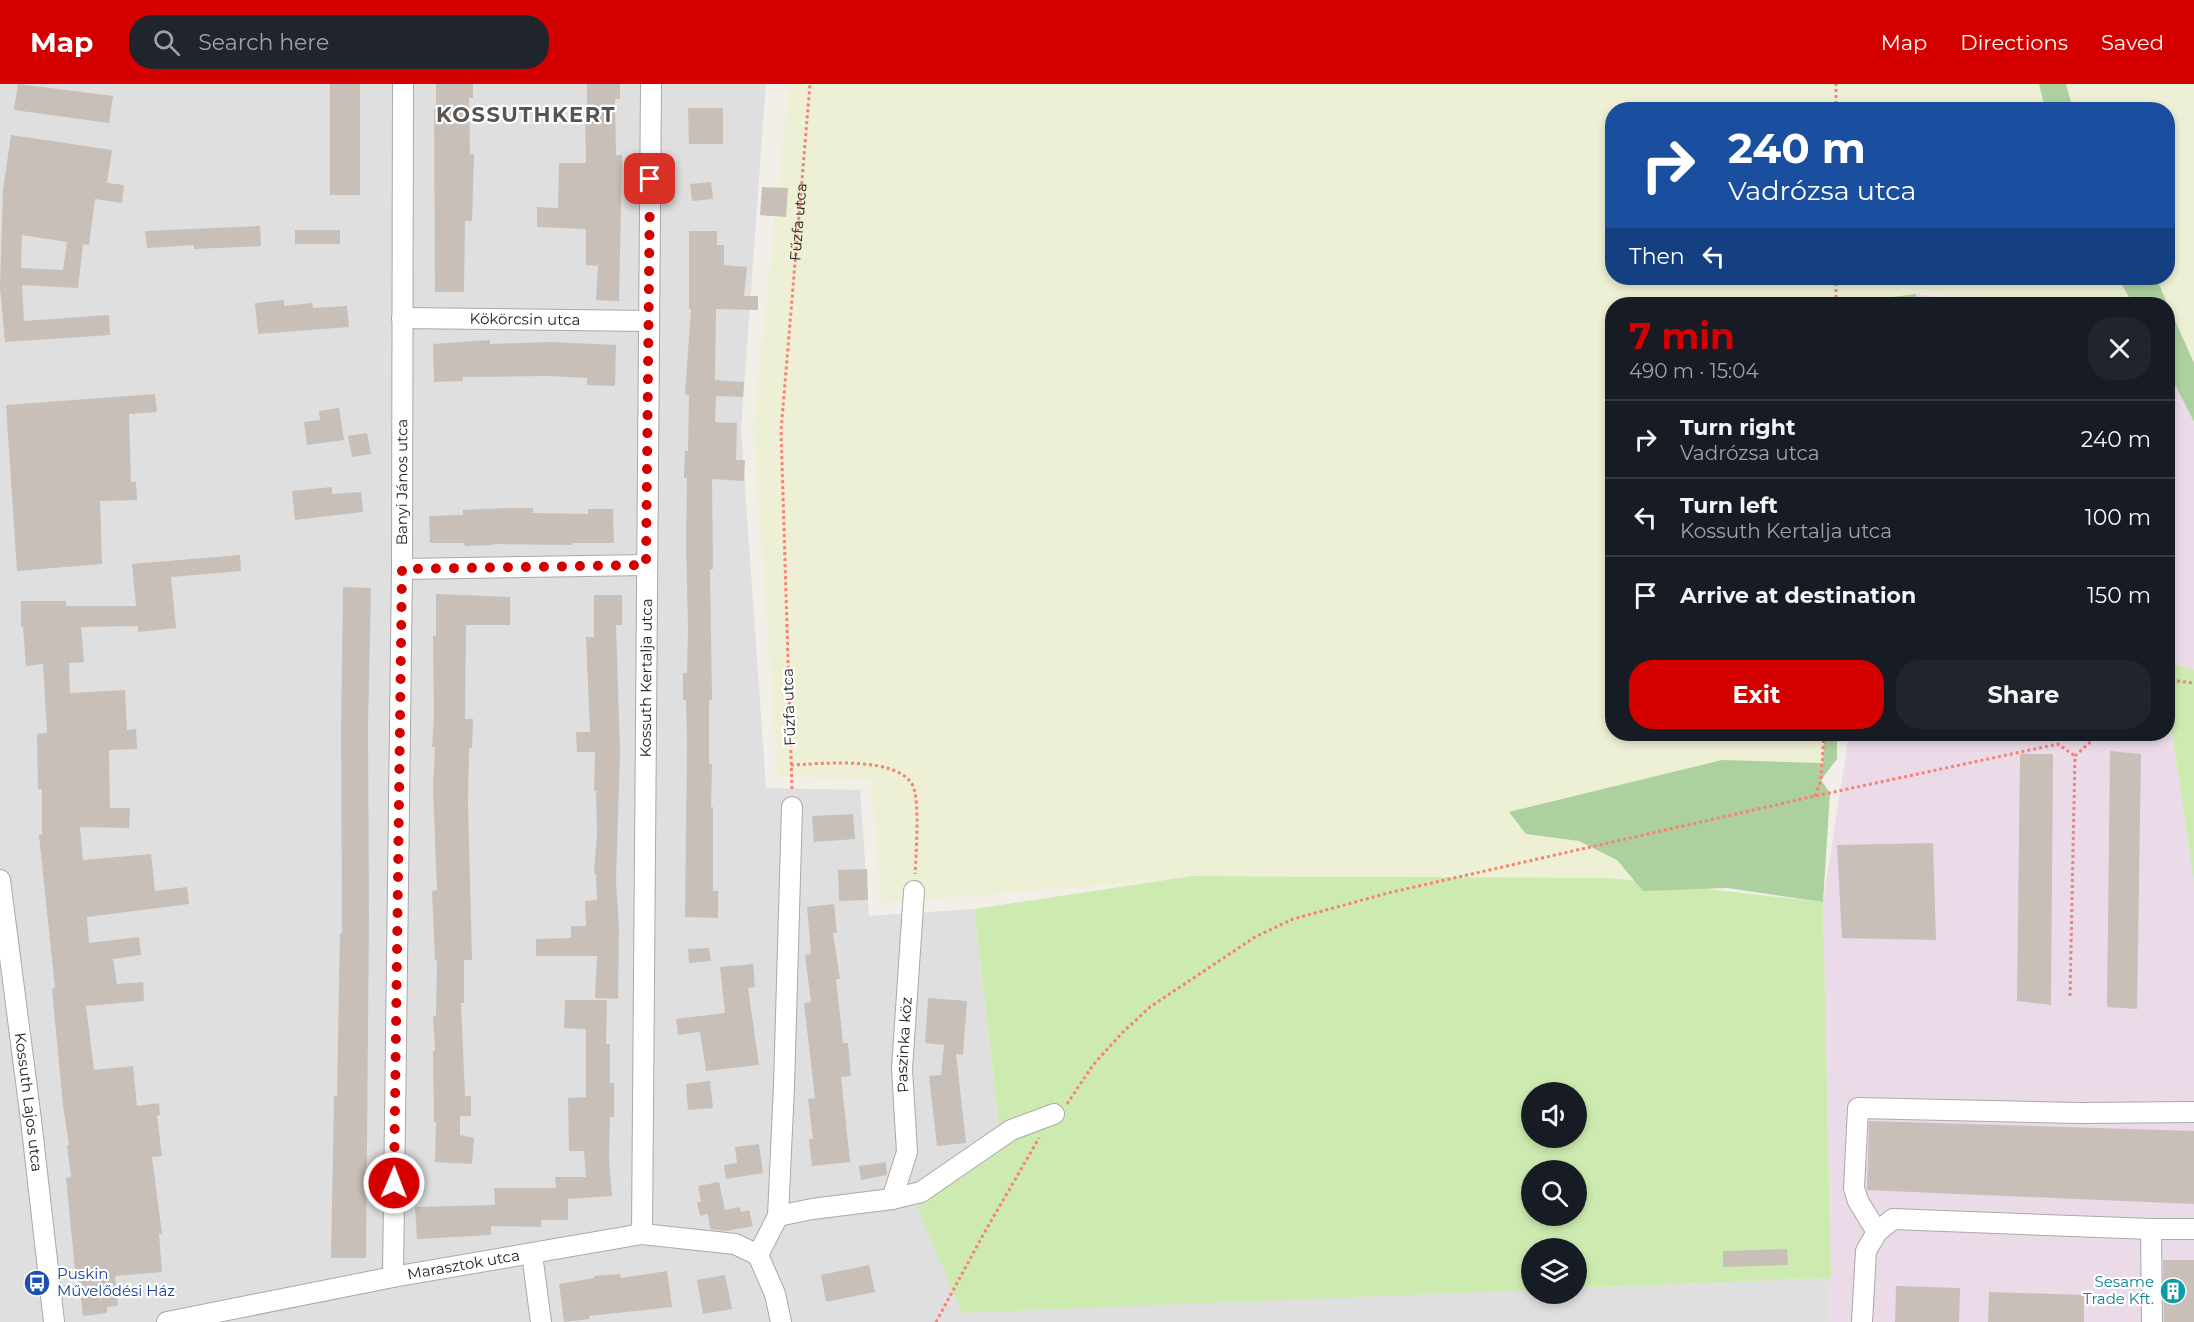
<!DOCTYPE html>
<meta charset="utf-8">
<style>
:root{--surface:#171b24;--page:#20242c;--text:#f1f3f6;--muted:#9ea1a6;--line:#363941;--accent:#d40000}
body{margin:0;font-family:Montserrat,sans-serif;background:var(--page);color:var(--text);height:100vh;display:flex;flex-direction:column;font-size:22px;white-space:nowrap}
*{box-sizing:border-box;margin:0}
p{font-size:20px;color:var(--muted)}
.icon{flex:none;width:33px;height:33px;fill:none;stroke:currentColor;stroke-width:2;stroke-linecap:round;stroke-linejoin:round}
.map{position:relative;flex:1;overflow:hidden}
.details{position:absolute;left:1605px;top:213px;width:570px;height:444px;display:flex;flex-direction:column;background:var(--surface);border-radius:24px;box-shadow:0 3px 9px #0003}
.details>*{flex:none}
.top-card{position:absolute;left:1605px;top:18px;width:570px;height:183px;border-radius:24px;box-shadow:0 3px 9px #0003;background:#1a4fa0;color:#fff;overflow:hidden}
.tools{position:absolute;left:1521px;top:998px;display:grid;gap:12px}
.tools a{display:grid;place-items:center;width:66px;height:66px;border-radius:50%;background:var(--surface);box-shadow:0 3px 9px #0003;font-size:30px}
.pin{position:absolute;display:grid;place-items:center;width:51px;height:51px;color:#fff;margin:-26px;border-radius:12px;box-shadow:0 3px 9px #0006}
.me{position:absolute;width:66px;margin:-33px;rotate:1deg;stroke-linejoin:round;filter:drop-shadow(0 0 4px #0008)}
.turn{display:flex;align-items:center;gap:21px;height:126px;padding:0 24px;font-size:27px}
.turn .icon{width:78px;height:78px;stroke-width:2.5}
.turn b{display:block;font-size:42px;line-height:51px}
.then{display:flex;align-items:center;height:57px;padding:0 24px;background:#0003;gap:12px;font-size:22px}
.round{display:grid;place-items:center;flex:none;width:63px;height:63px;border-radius:24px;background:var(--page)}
.headline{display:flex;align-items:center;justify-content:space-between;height:102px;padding:0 24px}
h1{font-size:36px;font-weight:700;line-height:45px;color:var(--accent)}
.action{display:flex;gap:12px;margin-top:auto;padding:12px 24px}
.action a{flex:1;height:69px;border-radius:24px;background:var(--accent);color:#fff;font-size:24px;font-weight:700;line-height:69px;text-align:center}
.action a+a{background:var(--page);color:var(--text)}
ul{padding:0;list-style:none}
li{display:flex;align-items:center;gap:18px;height:78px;padding:0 24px;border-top:2px solid var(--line)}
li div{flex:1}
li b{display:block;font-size:22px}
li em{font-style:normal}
header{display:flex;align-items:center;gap:36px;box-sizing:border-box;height:84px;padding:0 30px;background:var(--accent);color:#fff}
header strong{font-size:28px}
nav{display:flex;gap:33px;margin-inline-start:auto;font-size:21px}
.search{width:420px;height:54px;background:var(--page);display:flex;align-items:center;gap:15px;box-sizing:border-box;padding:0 21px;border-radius:24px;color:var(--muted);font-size:22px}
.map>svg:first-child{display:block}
.residential{fill:#e0dfdf}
.industrial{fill:#ebdbe8}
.farmland{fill:#eef0d5}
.grass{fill:#cdebb0;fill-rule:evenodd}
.forest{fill:#add19e}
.building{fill:#c7bfb8;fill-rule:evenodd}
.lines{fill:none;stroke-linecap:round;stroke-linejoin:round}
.minor-casing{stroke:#a9a9a9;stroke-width:22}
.path{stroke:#fa8072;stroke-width:3;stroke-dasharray:3 3;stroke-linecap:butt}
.minor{stroke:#fff;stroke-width:20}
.route{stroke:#d40000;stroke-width:10;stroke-dasharray:0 18}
.labels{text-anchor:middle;stroke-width:4.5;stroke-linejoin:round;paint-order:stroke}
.street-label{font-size:15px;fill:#222;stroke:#fff}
.transit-label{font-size:15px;fill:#164399;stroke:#fff;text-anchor:start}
.culture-label{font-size:15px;fill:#0d838f;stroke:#fff;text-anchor:end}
.district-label{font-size:21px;font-weight:bold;letter-spacing:1.5px;fill:#555;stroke:#fff}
</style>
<header>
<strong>Map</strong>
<div class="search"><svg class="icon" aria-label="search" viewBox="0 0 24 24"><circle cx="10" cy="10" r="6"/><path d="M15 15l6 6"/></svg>Search here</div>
<nav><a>Map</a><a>Directions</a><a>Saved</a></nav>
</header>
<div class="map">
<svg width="2194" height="1238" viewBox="0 0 2194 1238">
<rect width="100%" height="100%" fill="#f2efe9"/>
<polygon class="residential" points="0,0 766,0 741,345 766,704 860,706 869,832 974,825 1002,1066 1531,1206 1532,1209 1576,1209 1577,1204 1831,1194 1830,1238 0,1238"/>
<g class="industrial">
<polygon points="1916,210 1994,220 1916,220"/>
<polygon points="2168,287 2194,338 2194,586 2168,578"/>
<polygon points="2168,622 2194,798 2194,1238 1830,1238 1831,1194 1823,818 1849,650 2168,650"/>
</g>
<g class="farmland">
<polygon points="789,0 2039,0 2045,25 1612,26 1612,194 2118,194 2133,220 2091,220 2085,218 1916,210 1836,220 1612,220 1612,650 1807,650 1824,654 1823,679 1722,676 1579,757 1618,776 1643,807 1605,794 1222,841 1189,794 881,819 871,695 778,693 753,345"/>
<polygon points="2066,0 2194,0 2194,279 2156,194 2168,194 2168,26 2073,25"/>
</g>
<g class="grass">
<polygon points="2168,578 2194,586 2194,798 2168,622"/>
<path d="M 1192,792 L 1608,794 L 1823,818 L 1831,1194 L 1577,1204 L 1576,1164 L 1532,1164 L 1531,1206 L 962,1229 L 917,1123 L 1002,1066 L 974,825 ZM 1532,1008 L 1576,1008 L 1576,1053 L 1532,1053 ZM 1532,1086 L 1576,1086 L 1576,1131 L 1532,1131 Z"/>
</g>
<g class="forest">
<polygon points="2039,0 2066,0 2073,25 2045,25"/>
<polygon points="2118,194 2156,194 2194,279 2194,338 2168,287 2168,220 2133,220"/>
<polygon points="1916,210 1916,220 1836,220"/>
<polygon points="1807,650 1837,650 1837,675 1821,696 1830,709 1823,818 1727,804 1643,807 1617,776 1579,757 1526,750 1509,728 1722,676 1823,679 1824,654"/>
</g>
<g class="building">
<polygon points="18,0 113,12 109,39 14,26"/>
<rect x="330" y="0" width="30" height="111"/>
<polygon points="436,0 473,0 473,14 469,14 470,70 474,70 472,137 465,137 464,208 435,208 434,25 436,25"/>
<polygon points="587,0 620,0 620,15 615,15 616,71 622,71 619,217 596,216 598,182 586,181 586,145 537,143 537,123 558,124 559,79 586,79 585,28 587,28"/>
<polygon points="688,24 723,24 723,60 689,60"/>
<path d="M 11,51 L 112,66 L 107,99 L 124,101 L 122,119 L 95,115 L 89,161 L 83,160 L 78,204 L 22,201 L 24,237 L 109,231 L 110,251 L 5,258 L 0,204 L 3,106 ZM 22,151 L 67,158 L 63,186 L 21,184 Z"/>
<polygon points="711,98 713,115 692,117 690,100"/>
<polygon points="762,103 788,104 786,133 760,131"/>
<polygon points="260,142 261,162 194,165 194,161 147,164 145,147"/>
<rect x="295" y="146" width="45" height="14"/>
<polygon points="689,147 717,147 717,161 724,161 724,181 747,183 744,212 758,212 758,226 716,225 715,296 744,298 743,313 716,312 715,338 737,339 736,376 745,376 744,397 712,395 713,485 710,485 712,616 709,616 709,680 712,680 711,723 713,723 713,807 718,807 718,834 685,833 687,659 686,616 683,616 683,589 687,589 688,546 686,458 687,394 684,394 685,367 688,367 689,311 685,310 691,225 689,225"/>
<polygon points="284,216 284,222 312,219 313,224 347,222 349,243 258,250 255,219"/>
<polygon points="490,256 490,260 549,258 616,261 615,302 587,301 587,294 548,292 463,293 463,297 434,298 433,260"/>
<polygon points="155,310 157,328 129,330 131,398 136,398 137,416 100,417 102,480 17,487 6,321"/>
<polygon points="339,324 344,356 307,361 304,338 320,336 319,327"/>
<polygon points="367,349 371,370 352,373 348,352"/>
<polygon points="332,403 332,410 361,408 363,428 295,436 292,407"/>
<polygon points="505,424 533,424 533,429 588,430 588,425 613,425 614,459 572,459 572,461 493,460 493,461 465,462 464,459 430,459 429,432 463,431 463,426"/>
<polygon points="240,471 241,487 171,493 176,544 138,548 138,542 81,543 84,578 69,579 70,609 125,606 127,646 136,645 137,665 109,666 110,724 130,724 129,744 80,743 83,776 151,770 155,807 187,803 189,820 87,833 89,859 139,853 141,871 113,875 117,900 143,898 144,917 86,922 94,986 133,982 137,1022 159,1019 160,1031 157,1032 162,1072 152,1073 162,1150 159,1150 162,1188 115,1192 118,1222 107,1223 107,1229 83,1232 79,1195 76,1196 66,1094 71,1093 67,1061 69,1061 63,1022 52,905 55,904 39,751 42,750 42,705 38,705 37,650 47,649 43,580 26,582 23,543 21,543 21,517 66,517 66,522 136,522 132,480"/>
<polygon points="343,503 371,504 368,643 369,832 366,1174 331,1174 334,1012 337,1012 340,849 342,849 341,648"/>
<polygon points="436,510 510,513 510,541 466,541 465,635 473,635 472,664 469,664 468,719 472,876 464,876 464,919 461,919 465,1012 471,1012 471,1032 460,1032 460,1051 474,1054 472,1080 435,1078 436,1038 434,1038 433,967 435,967 433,932 436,932 437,876 435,876 432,807 437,806 433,703 435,663 432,663 434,634 433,552 436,552"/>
<polygon points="594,511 622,511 622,541 616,541 620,668 616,798 619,842 618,915 595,914 597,872 536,872 536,855 571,854 571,842 586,842 585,817 597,816 596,790 594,789 597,749 596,707 594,707 595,668 577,668 576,648 590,648 586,553 594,553"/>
<polygon points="2110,667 2141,670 2137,925 2107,923"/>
<polygon points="2020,670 2053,670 2051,921 2017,917"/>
<polygon points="853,730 855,755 814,758 812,732"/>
<polygon points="1933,759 1936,856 1842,854 1837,761"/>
<polygon points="867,785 868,816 839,817 838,786"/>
<polygon points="834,820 837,849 833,849 840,895 836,895 843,959 848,959 851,992 841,993 850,1078 812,1082 809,1055 813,1055 808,1015 815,1014 804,919 811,918 805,871 811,870 807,823"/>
<polygon points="709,864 711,877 689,879 688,865"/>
<polygon points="753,880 755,903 748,904 759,981 706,987 700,948 678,951 676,935 725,929 720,883"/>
<polygon points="928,914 967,917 963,971 956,970 966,1059 937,1062 929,992 941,991 944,961 925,959"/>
<polygon points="565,916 607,916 606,960 610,960 610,999 614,999 614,1033 610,1033 609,1075 612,1112 568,1115 568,1136 541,1136 541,1143 491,1142 491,1151 417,1155 415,1123 495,1121 494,1104 556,1104 555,1093 586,1093 584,1067 569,1067 568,1014 586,1013 586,945 564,944"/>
<polygon points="710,997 713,1024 688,1026 686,1000"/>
<polygon points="1869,1037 2194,1047 2194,1120 1867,1106"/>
<polygon points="759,1060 763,1089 726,1095 724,1081 737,1079 735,1063"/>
<polygon points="886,1078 887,1091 861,1096 859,1082"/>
<polygon points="719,1098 725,1126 740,1123 741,1128 749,1126 753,1142 726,1147 710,1145 708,1130 700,1132 697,1118 701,1118 698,1102"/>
<polygon points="1787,1165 1788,1181 1723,1183 1723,1167"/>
<polygon points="2163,1176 2194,1176 2194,1238 2164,1238"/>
<polygon points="869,1181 875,1208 826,1218 821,1191"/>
<polygon points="667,1187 672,1223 589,1232 590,1235 564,1238 559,1200 594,1194 594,1192 620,1190 621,1194"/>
<polygon points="725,1191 732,1225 703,1230 697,1196"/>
<polygon points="1896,1202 1960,1204 1959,1238 1895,1238"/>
<polygon points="1989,1208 2084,1211 2084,1238 1988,1238"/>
</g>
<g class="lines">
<defs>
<g id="minor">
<path id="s2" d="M 402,234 L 649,237"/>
<polyline points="402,485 647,481"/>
<path id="s3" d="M 0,796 L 31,1036 L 54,1238"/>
<polyline points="892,1115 921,1108 1011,1046 1054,1030"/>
<path id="s4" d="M 778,1132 L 812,1125 L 892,1115 L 907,1068 L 902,985 L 914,807"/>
<polyline points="1877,1148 1858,1117 1854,1104 1858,1024 2080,1029 2194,1028"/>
<path id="s5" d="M 642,1150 L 651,0"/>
<polyline points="532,1170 541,1238"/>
<polyline points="758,1171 778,1132 784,1002 792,723"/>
<polyline points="758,1171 775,1210 781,1238"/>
<path id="s6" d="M 393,1193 L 402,485 L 403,0"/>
<path id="s7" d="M 167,1238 L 393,1193 L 642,1150 L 735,1160 L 758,1171"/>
<polyline points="1862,1238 1866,1167 1877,1148 1893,1135 2151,1145"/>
<polyline points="2152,1238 2151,1145 2194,1145"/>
</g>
</defs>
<use href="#minor" class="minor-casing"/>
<g class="path">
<polyline points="1836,26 1836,0"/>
<polyline points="1836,220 1836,194"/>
<polyline points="2177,597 2194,599"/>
<path d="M 791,681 C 820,680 898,671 913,702 C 920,718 916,771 915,790"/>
<path id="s1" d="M 792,705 L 781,347 L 810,0"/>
<polyline points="1815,712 1821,696 1824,650"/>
<polyline points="2070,912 2075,672 2099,650"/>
<polyline points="1067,1020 1093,981 1122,949 1150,923 1255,853 1293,835 1388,809 1815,712 2058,660 2075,672"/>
<polyline points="936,1238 983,1151 1039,1054"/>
</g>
<use href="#minor" class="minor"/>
</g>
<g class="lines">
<polyline class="route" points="394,1099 402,485 646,481 650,95"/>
</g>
<defs>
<symbol id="bus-disc" viewBox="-11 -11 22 22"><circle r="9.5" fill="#1a4fb4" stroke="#fff"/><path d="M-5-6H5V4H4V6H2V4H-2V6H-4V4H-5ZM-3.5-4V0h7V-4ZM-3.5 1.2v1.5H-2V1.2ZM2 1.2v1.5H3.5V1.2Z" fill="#fff"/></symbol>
<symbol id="building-disc" viewBox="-11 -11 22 22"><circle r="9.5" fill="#0f9aa8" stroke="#fff"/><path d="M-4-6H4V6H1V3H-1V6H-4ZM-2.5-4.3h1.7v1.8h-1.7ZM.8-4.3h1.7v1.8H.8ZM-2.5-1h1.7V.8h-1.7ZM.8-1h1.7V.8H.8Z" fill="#fff"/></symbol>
</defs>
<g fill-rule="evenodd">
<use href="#bus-disc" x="22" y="1184" width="30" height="30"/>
<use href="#building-disc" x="2158" y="1192" width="30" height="30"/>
</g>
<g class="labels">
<g class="street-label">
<text dy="5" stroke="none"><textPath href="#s1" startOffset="568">Fűzfa utca</textPath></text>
<text dy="5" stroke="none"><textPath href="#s2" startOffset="123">Kökörcsin utca</textPath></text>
<text dy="5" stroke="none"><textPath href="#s6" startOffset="795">Banyi János utca</textPath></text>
<text dy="5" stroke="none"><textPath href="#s5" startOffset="556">Kossuth Kertalja utca</textPath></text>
<text transform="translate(789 623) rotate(-92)" y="5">Fűzfa utca</text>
<text dy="5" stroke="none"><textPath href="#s4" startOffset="272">Paszinka köz</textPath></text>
<text dy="5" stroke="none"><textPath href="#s3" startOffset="224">Kossuth Lajos utca</textPath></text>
<text dy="5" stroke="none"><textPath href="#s7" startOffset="302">Marasztok utca</textPath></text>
</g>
<g class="transit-label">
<text x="57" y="1195">Puskin<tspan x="57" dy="17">Művelődési Ház</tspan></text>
</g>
<g class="culture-label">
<text x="2154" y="1203">Sesame<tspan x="2154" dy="17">Trade Kft.</tspan></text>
</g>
<g class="district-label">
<text x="526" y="38">KOSSUTHKERT</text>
</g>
</g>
</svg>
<div class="tools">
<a><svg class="icon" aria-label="sound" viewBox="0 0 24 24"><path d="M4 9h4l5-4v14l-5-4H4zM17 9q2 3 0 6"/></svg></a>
<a><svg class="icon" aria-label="search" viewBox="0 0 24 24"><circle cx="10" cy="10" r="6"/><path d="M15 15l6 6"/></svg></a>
<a><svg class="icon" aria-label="layers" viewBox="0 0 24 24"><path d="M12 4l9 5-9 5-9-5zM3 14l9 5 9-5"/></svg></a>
</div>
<div class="pin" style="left:650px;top:95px;background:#d93025"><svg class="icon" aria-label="arrive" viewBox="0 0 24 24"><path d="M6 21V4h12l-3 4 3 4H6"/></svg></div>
<svg class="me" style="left:394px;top:1099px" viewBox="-20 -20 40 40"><circle r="17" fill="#d40000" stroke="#fff" stroke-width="3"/><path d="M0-11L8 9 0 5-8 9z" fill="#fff"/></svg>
<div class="top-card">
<div class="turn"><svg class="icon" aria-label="right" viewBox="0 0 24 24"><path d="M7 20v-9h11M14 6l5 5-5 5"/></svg><div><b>240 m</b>Vadrózsa utca</div></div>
<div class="then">Then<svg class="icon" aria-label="left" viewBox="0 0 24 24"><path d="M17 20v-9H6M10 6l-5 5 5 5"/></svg></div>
</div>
<section class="details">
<div class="headline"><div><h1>7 min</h1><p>490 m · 15:04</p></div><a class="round"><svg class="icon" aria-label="close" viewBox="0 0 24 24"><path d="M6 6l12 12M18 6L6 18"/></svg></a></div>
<ul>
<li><svg class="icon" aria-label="right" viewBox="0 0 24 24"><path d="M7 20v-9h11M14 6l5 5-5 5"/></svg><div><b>Turn right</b><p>Vadrózsa utca</p></div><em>240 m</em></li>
<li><svg class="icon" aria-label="left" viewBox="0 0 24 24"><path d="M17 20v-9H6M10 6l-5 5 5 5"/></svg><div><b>Turn left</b><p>Kossuth Kertalja utca</p></div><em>100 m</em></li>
<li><svg class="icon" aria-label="arrive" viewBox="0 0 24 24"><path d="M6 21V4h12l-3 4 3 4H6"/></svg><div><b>Arrive at destination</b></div><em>150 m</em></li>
</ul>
<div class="action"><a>Exit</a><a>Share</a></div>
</section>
</div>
